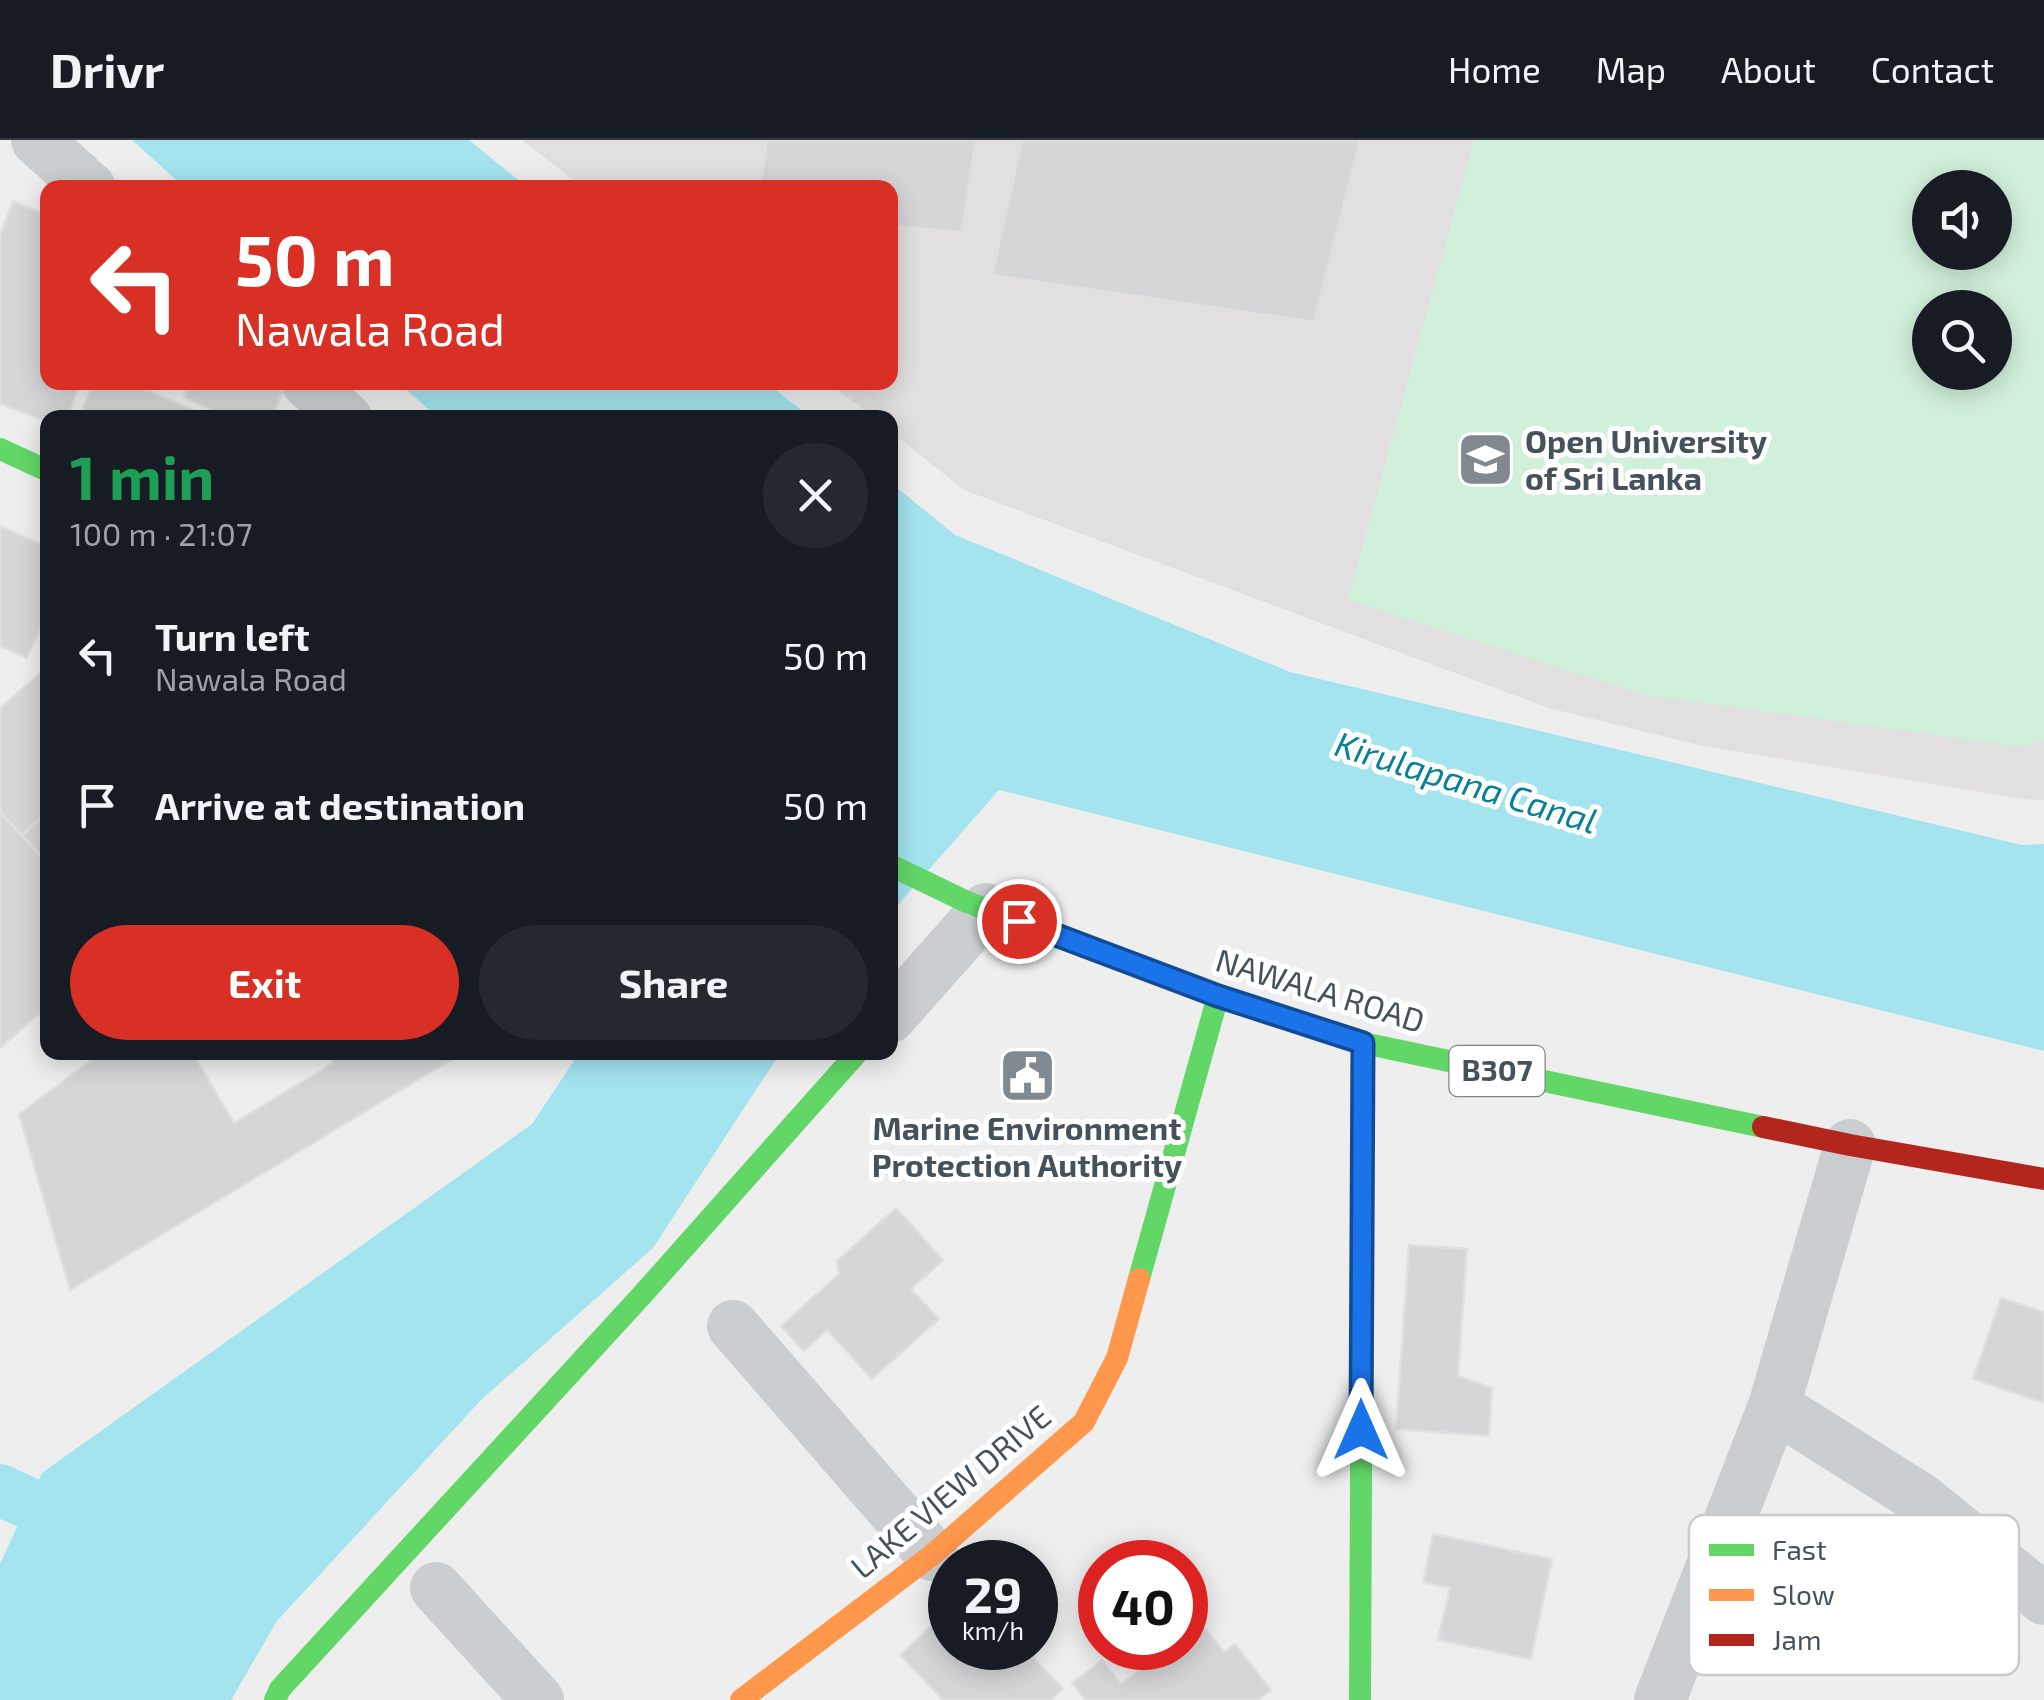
<!DOCTYPE html>
<meta charset="utf-8">
<style>
:root{--surface:#171b24;--page:#242831;--text:#f1f3f6;--muted:#9ea1a6;--line:#363941;--accent:#d93025}
body{margin:0;font-family:"Exo 2",sans-serif;background:var(--page);color:var(--text);height:100vh;display:flex;flex-direction:column;font-size:38px;white-space:nowrap}
*{box-sizing:border-box;margin:0}
p{font-size:32px;color:var(--muted)}
.icon{flex:none;width:55px;height:55px;fill:none;stroke:currentColor;stroke-width:2;stroke-linecap:round;stroke-linejoin:round}
.map{position:relative;flex:1;overflow:hidden}
.panel{position:absolute;left:40px;top:270px;width:858px;height:650px;display:flex;flex-direction:column;background:var(--surface);border-radius:20px;box-shadow:0 5px 25px #0003}
.panel>*{flex:none}
.top-card{position:absolute;left:40px;top:40px;width:858px;height:210px;border-radius:20px;box-shadow:0 5px 25px #0003;background:#d93025;color:#fff;overflow:hidden}
.tools{position:absolute;left:1912px;top:30px;display:grid;gap:20px}
.tools a{display:grid;place-items:center;width:100px;height:100px;border-radius:50%;background:var(--surface);box-shadow:0 5px 25px #0003;font-size:50px}
.speed{position:absolute;left:928px;top:1400px;display:flex;gap:20px;font-size:50px;font-weight:700;text-align:center}
.speed>*{display:grid;place-content:center;width:130px;height:130px;border-radius:50%;background:var(--surface);box-shadow:0 5px 25px #0003;line-height:1}
.speed small{font-size:25px;font-weight:400}
.speed .limit{border:15px solid #d22;background:#fff;color:#111}
.pin{position:absolute;display:grid;place-items:center;width:85px;height:85px;color:#fff;margin:-42px;border:5px solid #fff;border-radius:50%;box-shadow:0 2px 10px #0007}
.me{position:absolute;width:110px;margin:-55px;rotate:0deg;stroke-linejoin:round;filter:drop-shadow(0 0 8px #0008)}
.turn{display:flex;align-items:center;gap:35px;height:210px;padding:0 30px;font-size:45px}
.turn .icon{width:130px;height:130px;stroke-width:2.5}
.turn b{display:block;font-size:70px;line-height:85px}
.round{display:grid;place-items:center;flex:none;width:105px;height:105px;border-radius:52px;background:var(--page)}
.overview{display:flex;align-items:center;justify-content:space-between;height:170px;padding:0 30px}
h1{font-size:60px;font-weight:700;line-height:75px;color:#1e9e55}
.primary-button{display:flex;gap:20px;margin-top:auto;padding:20px 30px}
.primary-button a{flex:1;height:115px;border-radius:60px;background:var(--accent);color:#fff;font-size:40px;font-weight:700;line-height:115px;text-align:center}
.primary-button a+a{background:var(--page);color:var(--text)}
ul{padding:0;list-style:none}
li{display:flex;align-items:center;gap:30px;height:150px;padding:0 30px}
li div{flex:1}
li b{display:block;font-size:38px}
li em{font-style:normal}
header{display:flex;align-items:center;gap:60px;box-sizing:border-box;height:140px;padding:0 50px;background:var(--surface);border-bottom:2px solid var(--line)}
header strong{font-size:48px}
nav{display:flex;gap:55px;margin-inline-start:auto;font-size:35px}
.map>svg:first-child{display:block}
.education{fill:#e1dfe0;fill-rule:evenodd}
.green{fill:#d1f0db;fill-rule:evenodd}
.water{fill:#a3e4ef}
.lines{fill:none;stroke-linecap:round;stroke-linejoin:round}
.canal{stroke:#a3e4ef;stroke-width:52}
.building{fill:#d6d6d9;stroke:#e0e0e1;stroke-width:2.5}
.street{stroke:#caced0;stroke-width:52}
.fast{stroke:#63d668;stroke-width:22}
.slow{stroke:#ff974d;stroke-width:22}
.jam{stroke:#b3261e;stroke-width:22}
.route-casing{stroke:#114b97;stroke-width:25}
.route{stroke:#1a73e8;stroke-width:18}
.labels{text-anchor:middle;stroke-width:10;stroke-linejoin:round;paint-order:stroke}
.shield{fill:#fff;stroke:#7d868d;stroke-width:2.5}
.shield-label{font-size:30px;font-weight:bold;fill:#45525c}
.poi-label{font-size:32px;font-weight:bold;fill:#45525c;stroke:#fff;text-anchor:start}
.street-label{font-size:32px;fill:#45525c;stroke:#fff}
.water-label{font-size:35px;font-style:italic;fill:#078197;stroke:#fff}
.key{fill:#fff;stroke:#c7cbce;stroke-width:2.5}
.key-label{font-size:28px;fill:#45525c}
</style>
<header>
<strong>Drivr</strong>
<nav><a>Home</a><a>Map</a><a>About</a><a>Contact</a></nav>
</header>
<div class="map">
<svg width="2044" height="1560" viewBox="0 0 2044 1560">
<rect width="100%" height="100%" fill="#efeeee"/>
<path class="education" d="M 522,0 L 2044,0 L 2044,660 L 2022,659 L 1702,606 L 1549,568 L 964,350 L 890,291 L 890,278 L 873,277 L 829,243 L 890,242 L 890,48 L 582,47 ZM 1930,48 L 1995,48 L 1995,112 L 1930,112 ZM 1930,168 L 1995,168 L 1995,232 L 1930,232 Z"/>
<path class="green" d="M 1474,0 L 2044,0 L 2044,601 L 2021,607 L 1644,555 L 1348,460 ZM 1930,48 L 1995,48 L 1995,112 L 1930,112 ZM 1930,168 L 1995,168 L 1995,232 L 1930,232 Z"/>
<g class="water">
<polygon points="132,0 469,0 527,47 184,47"/>
<polygon points="399,243 767,243 810,277 437,277"/>
<polygon points="890,342 955,395 1290,532 2022,705 2044,704 2044,911 999,650 890,774"/>
<polygon points="579,913 780,913 653,1108 481,1260 277,1481 231,1560 0,1560 0,1424 42,1333 532,984"/>
</g>
<g class="lines">
<polyline class="canal" points="0,1350 91,1392"/>
</g>
<g class="building">
<polygon points="767,0 976,0 962,92 890,86 890,48 760,48"/>
<polygon points="1022,0 1360,0 1314,182 992,135"/>
<polygon points="13,61 48,75 48,242 80,242 67,278 48,278 48,282 0,264 0,95"/>
<polygon points="94,242 127,242 212,278 79,278"/>
<polygon points="191,242 274,242 283,251 272,278 229,278 184,257"/>
<polygon points="0,386 48,407 48,472 27,518 0,506"/>
<polygon points="48,526 48,576 41,582 48,589 48,671 22,695 0,672 0,568"/>
<polygon points="48,671 48,724 22,695"/>
<polygon points="0,672 48,724 48,866 0,908"/>
<polygon points="102,912 192,912 234,983 333,923 327,912 464,912 70,1150 19,974"/>
<polygon points="896,1068 943,1120 911,1149 939,1179 872,1239 827,1190 804,1211 781,1186 839,1134 837,1121"/>
<polygon points="1409,1105 1467,1109 1458,1236 1492,1248 1489,1296 1396,1289"/>
<polygon points="2001,1158 2044,1172 2044,1263 1973,1239"/>
<polygon points="1433,1394 1552,1419 1531,1519 1438,1500 1450,1448 1423,1442"/>
<polygon points="950,1468 950,1508 1024,1508 1063,1549 1051,1560 943,1560 900,1515"/>
<polygon points="1185,1477 1199,1495 1206,1489 1224,1512 1235,1504 1271,1550 1258,1560 1086,1560 1072,1543 1102,1520 1121,1544 1157,1516 1150,1508 1185,1508"/>
</g>
<g class="lines">
<g class="street">
<polyline points="37,0 90,48"/>
<polyline points="307,242 346,278"/>
<polyline points="890,877 986,769"/>
<polyline points="733,1186 932,1415"/>
<polyline points="1774,1266 1921,1359 2044,1459"/>
<polyline points="436,1448 538,1560"/>
<polyline points="1660,1560 1774,1266 1850,1005"/>
</g>
<g class="fast">
<polyline points="0,309 48,331"/>
<polyline points="890,725 967,762 1218,856 1363,903 1763,987"/>
<polyline points="1139,1139 1218,856"/>
<polyline points="275,1560 280,1549 643,1154 858,912"/>
<polyline points="1360,1560 1363,903"/>
</g>
<polyline class="slow" points="741,1560 932,1415 1084,1282 1117,1218 1139,1139"/>
<polyline class="jam" points="1763,987 1850,1005 2044,1039"/>
</g>
<g class="lines">
<defs>
<polyline id="route" points="1019,781 1218,856 1363,903 1361,1290"/>
</defs>
<use href="#route" class="route-casing"/>
<use href="#route" class="route"/>
</g>
<defs>
<symbol id="university-square" viewBox="-11 -11 22 22"><rect x="-9" y="-9" width="18" height="18" rx="4" fill="#80898f" stroke="#fff"/><path d="M0-5L7-2L0 1L-7-2ZM-4 1L0 2.5L4 1V4Q0 6-4 4Z" fill="#fff"/></symbol>
<symbol id="civic-square" viewBox="-11 -11 22 22"><rect x="-9" y="-9" width="18" height="18" rx="4" fill="#80898f" stroke="#fff"/><path d="M-.6-6.5H3V-4.5H.6V-3L4-1V1h2V6H-6V1h2V-1L-.6-3ZM-1.2 2.5V6h2.4V2.5Z" fill="#fff"/></symbol>
</defs>
<g fill-rule="evenodd">
<use href="#university-square" x="1454" y="288" width="63" height="63"/>
<use href="#civic-square" x="996" y="904" width="63" height="63"/>
</g>
<g class="labels">
<rect class="shield" x="1449.5" y="906" width="95" height="50" rx="8"/>
<g class="shield-label">
<text x="1497" y="941">B307</text>
</g>
<g class="poi-label">
<text x="1525" y="313">Open University<tspan x="1525" dy="37">of Sri Lanka</tspan></text>
<text x="1027" y="1000" text-anchor="middle">Marine Environment<tspan x="1027" dy="37">Protection Authority</tspan></text>
</g>
<g class="street-label">
<text transform="translate(1320 851) rotate(17)" y="11">NAWALA ROAD</text>
<text transform="translate(951 1352) rotate(-40)" y="11">LAKE VIEW DRIVE</text>
</g>
<g class="water-label">
<text transform="translate(1466 643) rotate(17)" y="12">Kirulapana Canal</text>
</g>
</g>
<rect x="1689" y="1375" width="330" height="160" rx="15" class="key"/>
<rect x="1709" y="1404" width="45" height="12" fill="#63d668"/>
<rect x="1709" y="1449" width="45" height="12" fill="#ff974d"/>
<rect x="1709" y="1494" width="45" height="12" fill="#b3261e"/>
<g class="key-label">
<text x="1772" y="1420">Fast</text>
<text x="1772" y="1465">Slow</text>
<text x="1772" y="1510">Jam</text>
</g>
</svg>
<div class="tools">
<a><svg class="icon" aria-label="sound" viewBox="0 0 24 24"><path d="M4 9h4l5-4v14l-5-4H4zM17 9q2 3 0 6"/></svg></a>
<a><svg class="icon" aria-label="search" viewBox="0 0 24 24"><circle cx="10" cy="10" r="6"/><path d="M15 15l6 6"/></svg></a>
</div>
<div class="speed"><div>29<small>km/h</small></div><div class="limit">40</div></div>
<div class="pin" style="left:1019px;top:781px;background:#d93025"><svg class="icon" aria-label="arrive" viewBox="0 0 24 24"><path d="M6 21V4h12l-3 4 3 4H6"/></svg></div>
<svg class="me" style="left:1361px;top:1290px" viewBox="-20 -20 40 40"><path d="M0-17L14 15 0 8-14 15z" fill="#1a73e8" stroke="#fff" stroke-width="4"/></svg>
<div class="top-card">
<div class="turn"><svg class="icon" aria-label="left" viewBox="0 0 24 24"><path d="M17 20v-9H6M10 6l-5 5 5 5"/></svg><div><b>50 m</b>Nawala Road</div></div>
</div>
<section class="panel">
<div class="overview"><div><h1>1 min</h1><p>100 m · 21:07</p></div><a class="round"><svg class="icon" aria-label="close" viewBox="0 0 24 24"><path d="M6 6l12 12M18 6L6 18"/></svg></a></div>
<ul>
<li><svg class="icon" aria-label="left" viewBox="0 0 24 24"><path d="M17 20v-9H6M10 6l-5 5 5 5"/></svg><div><b>Turn left</b><p>Nawala Road</p></div><em>50 m</em></li>
<li><svg class="icon" aria-label="arrive" viewBox="0 0 24 24"><path d="M6 21V4h12l-3 4 3 4H6"/></svg><div><b>Arrive at destination</b></div><em>50 m</em></li>
</ul>
<div class="primary-button"><a>Exit</a><a>Share</a></div>
</section>
</div>
